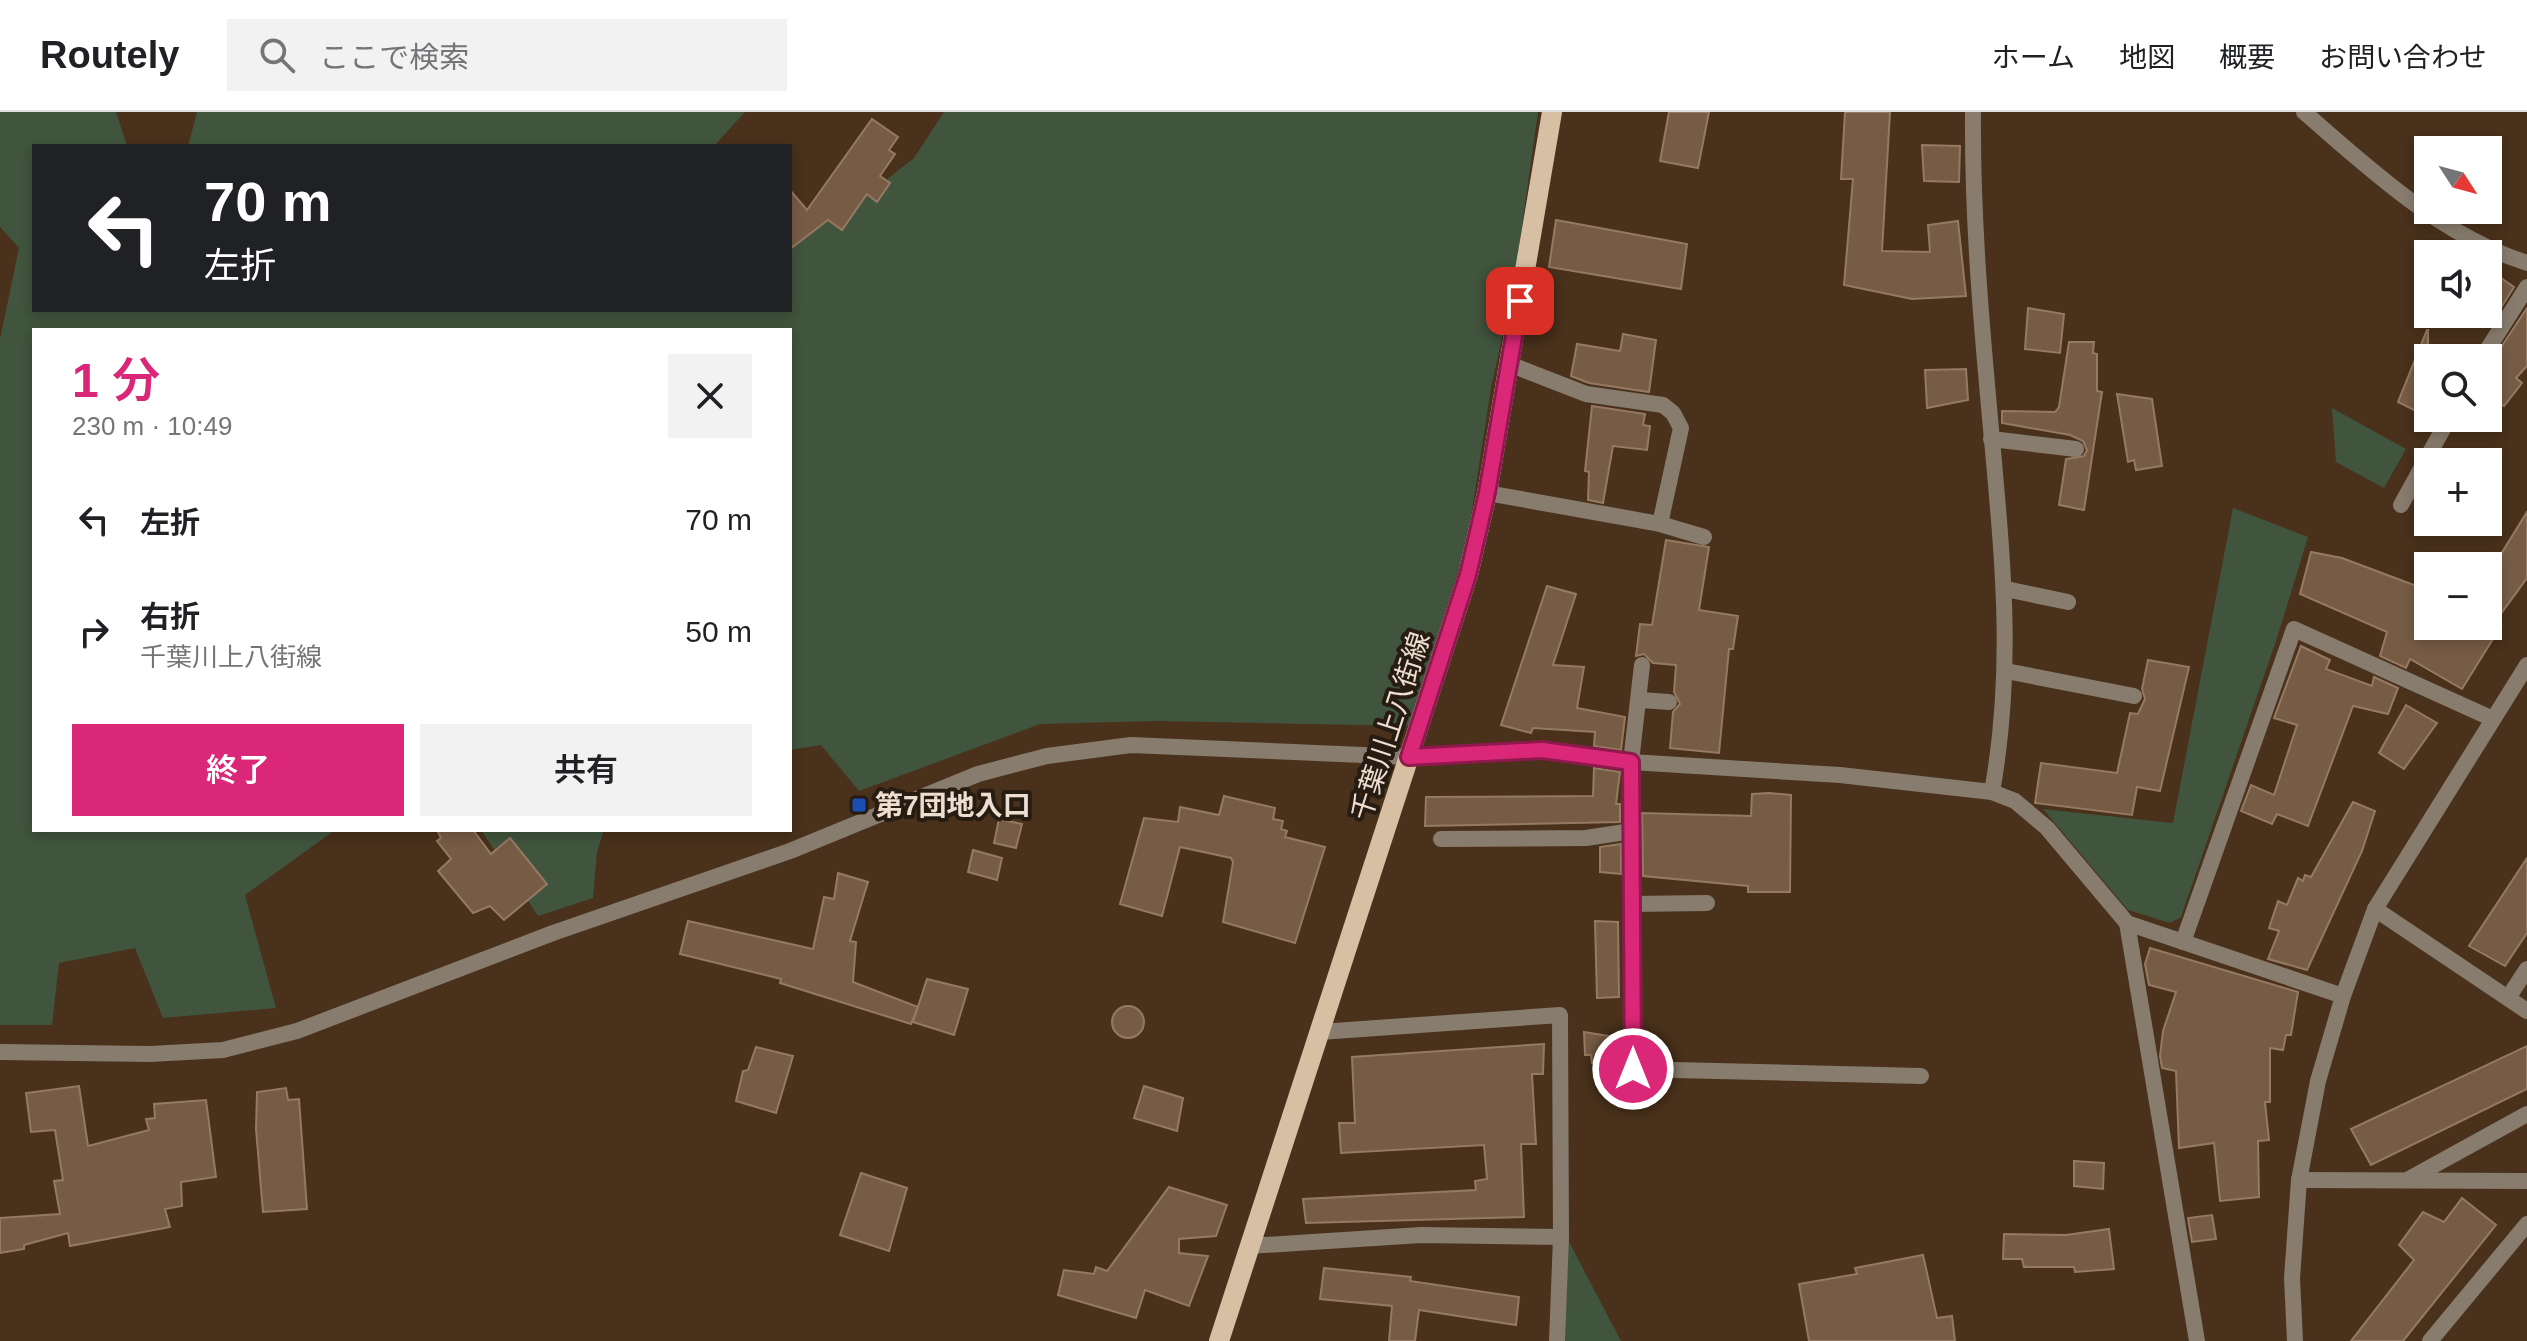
<!DOCTYPE html>
<html lang="ja">
<meta charset="utf-8">
<style>
:root{--surface:#fff;--page:#f2f2f2;--text:#202124;--muted:#757577;--line:#e0e0e0;--accent:#db2777}
body{margin:0;font-family:Helvetica,"Noto Sans JP",sans-serif;background:var(--page);color:var(--text);height:100vh;display:flex;flex-direction:column;font-size:30px;white-space:nowrap}
*{box-sizing:border-box;margin:0}
p{font-size:26px;color:var(--muted)}
.icon{flex:none;width:44px;height:44px;fill:none;stroke:currentColor;stroke-width:2;stroke-linecap:round;stroke-linejoin:round}
.map{position:relative;flex:1;overflow:hidden}
.side{position:absolute;left:32px;top:216px;width:760px;height:504px;display:flex;flex-direction:column;background:var(--surface);border-radius:0px;box-shadow:0 4px 12px #0003}
.side>*{flex:none}
.hud{position:absolute;left:32px;top:32px;width:760px;height:168px;border-radius:0px;box-shadow:0 4px 12px #0003;background:#202124;color:#fff;overflow:hidden}
.needle{width:52px;rotate:126deg}
.fabs{position:absolute;left:2414px;top:24px;display:grid;gap:16px}
.fabs a{display:grid;place-items:center;width:88px;height:88px;border-radius:0px;background:var(--surface);box-shadow:0 4px 12px #0003;font-size:40px}
.pin{position:absolute;display:grid;place-items:center;width:68px;height:68px;color:#fff;margin:-34px;border-radius:16px;box-shadow:0 4px 12px #0006}
.me{position:absolute;width:88px;margin:-44px;rotate:0deg;stroke-linejoin:round;filter:drop-shadow(0 0 6px #0008)}
.turn{display:flex;align-items:center;gap:28px;height:168px;padding:0 40px;font-size:36px}
.turn .icon{width:104px;height:104px;stroke-width:2.5}
.turn b{display:block;font-size:56px;line-height:68px}
.round{display:grid;place-items:center;flex:none;width:84px;height:84px;border-radius:0px;background:var(--page)}
.headline{display:flex;align-items:center;justify-content:space-between;height:136px;padding:0 40px}
h1{font-size:48px;font-weight:600;line-height:60px;color:var(--accent)}
.action{display:flex;gap:16px;margin-top:auto;padding:16px 40px}
.action a{flex:1;height:92px;border-radius:0px;background:var(--accent);color:#fff;font-size:32px;font-weight:600;line-height:92px;text-align:center}
.action a+a{background:var(--page);color:var(--text)}
ul{padding:0;list-style:none}
li{display:flex;align-items:center;gap:24px;height:112px;padding:0 40px}
li div{flex:1}
li b{display:block;font-size:30px}
li em{font-style:normal}
header{display:flex;align-items:center;gap:48px;box-sizing:border-box;height:112px;padding:0 40px;background:var(--surface);border-bottom:2px solid var(--line)}
header strong{font-size:38px}
nav{display:flex;gap:44px;margin-inline-start:auto;font-size:28px}
.search{width:560px;height:72px;background:var(--page);display:flex;align-items:center;gap:20px;box-sizing:border-box;padding:0 28px;border-radius:0px;color:var(--muted);font-size:30px}
.map>svg:first-child{display:block}
.green{fill:#41543d}
.building{fill:#775c45;stroke:#967962;stroke-width:2}
.lines{fill:none;stroke-linecap:round;stroke-linejoin:round}
.minor{stroke:#877c6e;stroke-width:16}
.tertiary{stroke:#877c6e;stroke-width:16}
.primary{stroke:#d7bfa4;stroke-width:20}
.route-casing{stroke:#8e194d;stroke-width:20}
.route{stroke:#db2777;stroke-width:14}
.transit-dot{fill:#1a4fb4;stroke:#271c12;stroke-width:3}
.labels{text-anchor:middle;stroke-width:8;stroke-linejoin:round;paint-order:stroke}
.street-label{font-size:28px;fill:#eeded1;stroke:#271c12}
.poi-label{font-size:28px;font-weight:bold;fill:#eeded1;stroke:#271c12;text-anchor:start}
</style>
<header>
<strong>Routely</strong>
<div class="search"><svg class="icon" aria-label="search" viewBox="0 0 24 24"><circle cx="10" cy="10" r="6"/><path d="M15 15l6 6"/></svg>ここで検索</div>
<nav><a>ホーム</a><a>地図</a><a>概要</a><a>お問い合わせ</a></nav>
</header>
<div class="map">
<svg width="2527" height="1229" viewBox="0 0 2527 1229">
<rect width="100%" height="100%" fill="#49311b"/>
<g class="green">
<polygon points="0,0 116,0 127,34 34,34 34,198 790,198 790,106 854,93 914,46 944,0 1538,0 1514,171 1491,276 1467,431 1409,614 1158,609 1040,612 859,679 821,633 790,638 790,218 34,218 34,718 335,718 245,783 276,896 163,906 135,836 59,851 52,913 0,913 0,227 19,136 0,115"/>
<polygon points="197,0 745,0 714,34 188,34"/>
<polygon points="2332,296 2406,337 2384,376 2336,350"/>
<polygon points="2233,396 2308,425 2277,526 2181,805 2170,811 2128,798 2043,697 2173,711"/>
<polygon points="481,718 604,718 597,740 593,786 538,804"/>
<polygon points="1568,1128 1621,1229 1564,1229"/>
</g>
<g class="building">
<polygon points="1669,0 1709,0 1698,56 1660,49"/>
<polygon points="1845,0 1890,0 1882,139 1930,140 1928,113 1958,109 1966,184 1912,187 1844,173 1853,67 1841,67"/>
<polygon points="872,7 898,25 889,38 895,42 880,64 890,71 877,90 867,82 842,118 828,108 790,137 790,78 807,98"/>
<polygon points="1922,33 1960,34 1959,70 1924,69"/>
<polygon points="1556,108 1687,132 1681,177 1549,155"/>
<polygon points="2488,157 2514,175 2492,210 2488,208"/>
<polygon points="2028,196 2064,202 2060,241 2025,237"/>
<polygon points="2527,196 2527,254 2516,266 2522,271 2504,294 2488,282 2488,255"/>
<polygon points="2427,218 2428,218 2428,305 2398,290"/>
<polygon points="1623,222 1656,228 1649,280 1589,271 1571,264 1577,232 1620,239"/>
<polygon points="2069,230 2094,230 2093,241 2097,242 2097,279 2102,280 2084,398 2059,393 2066,347 2084,344 2087,338 2083,329 2070,323 2002,311 2002,299 2055,300 2059,295"/>
<polygon points="1966,257 1968,288 1927,296 1925,258"/>
<polygon points="2117,282 2152,287 2162,354 2136,358 2134,348 2128,350"/>
<polygon points="1592,294 1645,302 1643,313 1650,314 1647,338 1613,334 1603,391 1588,388 1589,360 1585,359"/>
<polygon points="2527,400 2527,466 2492,514 2501,514 2462,577 2410,547 2406,556 2380,544 2387,520 2300,482 2311,440 2342,446 2427,478 2419,514 2488,514 2488,463"/>
<polygon points="1666,428 1709,435 1699,498 1738,504 1733,537 1729,537 1719,641 1670,636 1673,600 1680,592 1674,580 1676,553 1653,551 1644,542 1636,544 1640,512 1652,513"/>
<polygon points="1547,474 1576,482 1553,553 1584,555 1577,596 1625,605 1621,638 1594,634 1595,620 1533,616 1531,621 1501,613"/>
<polygon points="2301,534 2330,548 2326,557 2372,574 2374,565 2398,576 2388,602 2353,594 2308,714 2277,702 2272,712 2241,699 2251,673 2274,683 2297,613 2274,606"/>
<polygon points="2148,548 2189,555 2160,679 2137,675 2132,703 2035,691 2041,651 2117,661 2130,601 2138,602 2145,587 2142,577"/>
<polygon points="2406,593 2437,611 2404,657 2379,641"/>
<polygon points="1594,656 1620,660 1616,692 1620,692 1620,710 1425,714 1426,685 1593,684"/>
<polygon points="1769,681 1791,683 1790,780 1748,780 1748,774 1643,764 1642,701 1751,704 1752,682"/>
<polygon points="1224,684 1275,696 1273,707 1283,709 1281,717 1287,719 1285,725 1325,735 1295,831 1223,810 1233,750 1231,746 1180,735 1162,804 1120,792 1144,706 1178,710 1180,695 1219,703"/>
<polygon points="2353,690 2375,699 2362,739 2307,858 2268,847 2279,819 2269,816 2278,789 2287,793 2298,766 2303,769 2305,763 2311,765"/>
<polygon points="999,707 1022,712 1016,736 994,731"/>
<polygon points="437,718 473,718 491,742 510,726 547,772 504,808 490,794 473,801 438,759 451,747 437,729 441,726"/>
<polygon points="1621,732 1621,762 1600,760 1600,735"/>
<polygon points="973,738 1002,746 997,768 968,760"/>
<polygon points="2527,746 2527,821 2505,854 2469,834"/>
<polygon points="838,761 868,770 850,829 856,830 853,870 918,895 911,912 780,871 781,867 680,842 688,809 813,837 824,785 834,787"/>
<polygon points="1595,809 1618,810 1619,885 1597,886"/>
<polygon points="2150,836 2298,880 2291,923 2286,923 2283,938 2270,936 2270,990 2265,990 2269,1028 2258,1029 2259,1085 2220,1089 2214,1031 2179,1036 2176,959 2162,956 2160,944 2163,919 2176,880 2149,873 2145,852"/>
<polygon points="927,867 968,877 954,923 913,910"/>
<circle cx="1128" cy="910" r="16"/>
<polygon points="1584,920 1622,926 1622,944 1611,944 1610,951 1592,951 1591,943 1585,943"/>
<polygon points="1544,932 1543,962 1532,962 1536,1032 1521,1032 1524,1105 1306,1111 1303,1087 1476,1078 1475,1069 1487,1067 1484,1033 1341,1041 1339,1011 1355,1011 1352,945"/>
<polygon points="2527,934 2527,977 2371,1053 2351,1017"/>
<polygon points="756,935 793,944 776,1001 736,989 743,959 748,958"/>
<polygon points="79,974 88,1034 149,1018 146,1007 155,1006 154,992 206,988 216,1065 181,1070 182,1094 165,1097 170,1115 70,1134 68,1121 24,1133 24,1137 0,1141 0,1106 60,1102 54,1069 63,1068 55,1018 31,1020 26,981"/>
<polygon points="1144,974 1183,986 1177,1019 1134,1006"/>
<polygon points="286,976 288,988 299,987 307,1097 263,1100 256,1017 257,980"/>
<polygon points="2074,1049 2104,1051 2103,1077 2074,1074"/>
<polygon points="861,1061 907,1076 889,1139 840,1123"/>
<polygon points="1169,1075 1227,1093 1216,1124 1179,1127 1179,1141 1208,1144 1189,1194 1145,1178 1136,1206 1058,1183 1064,1158 1094,1162 1096,1155 1107,1159"/>
<polygon points="2462,1086 2496,1113 2403,1229 2351,1229 2414,1148 2399,1133 2423,1100 2444,1110"/>
<polygon points="2212,1103 2216,1127 2192,1130 2188,1106"/>
<polygon points="2109,1117 2114,1157 2075,1160 2074,1155 2024,1155 2022,1147 2003,1147 2004,1122 2066,1123"/>
<polygon points="1923,1143 1937,1206 1952,1204 1955,1229 1809,1229 1799,1172 1857,1162 1855,1156"/>
<polygon points="1324,1156 1411,1165 1410,1169 1519,1185 1516,1213 1419,1198 1415,1229 1389,1229 1392,1194 1320,1187"/>
</g>
<g class="lines">
<g class="minor">
<path d="M 1973,0 C 1972,110 1982,219 1992,328 C 2003,451 2014,557 1992,680"/>
<path d="M 2304,0 C 2372,59 2440,123 2527,151"/>
<polyline points="2482,246 2527,175"/>
<polyline points="1509,252 1586,282 1663,293 1673,301 1681,316 1660,412"/>
<polyline points="1991,327 2076,337"/>
<polyline points="1487,381 1660,412 1704,425"/>
<polyline points="2401,393 2449,306"/>
<polyline points="2006,477 2068,490"/>
<polyline points="1642,553 1631,650 1633,957 1921,964"/>
<polyline points="2006,559 2134,584"/>
<polyline points="1641,588 1669,590"/>
<polyline points="1409,645 1542,638 1631,650 1840,663 1992,680 2015,689 2047,716 2127,811 2343,884"/>
<polyline points="1441,727 1586,726 1632,719"/>
<polyline points="1632,792 1707,791"/>
<polyline points="2375,797 2527,899"/>
<polyline points="2127,811 2197,1229"/>
<polyline points="2183,830 2294,517 2493,607"/>
<polyline points="2508,886 2527,857"/>
<polyline points="1320,920 1560,903 1561,1125 1557,1229"/>
<polyline points="2409,1067 2527,1002"/>
<polyline points="2299,1068 2527,1069"/>
<polyline points="1249,1134 1421,1123 1561,1125"/>
<polyline points="2430,1229 2527,1112"/>
</g>
<g class="tertiary">
<polyline points="0,940 150,942 223,938 297,919 553,821 790,739 978,662 1047,644 1131,633 1409,645"/>
<polyline points="2295,1229 2292,1166 2299,1068 2318,969 2343,884 2375,797 2527,553"/>
</g>
<polyline class="primary" points="1219,1229 1468,463 1487,381 1552,0"/>
</g>
<g class="lines">
<defs>
<polyline id="route" points="1520,189 1487,381 1468,463 1409,645 1542,638 1631,650 1633,957"/>
</defs>
<use href="#route" class="route-casing"/>
<use href="#route" class="route"/>
</g>
<rect class="transit-dot" x="851" y="685" width="16" height="16" rx="4"/>
<g class="labels">
<g class="street-label">
<text transform="translate(1390 614) rotate(-72)" y="10">千葉川上八街線</text>
</g>
<g class="poi-label">
<text x="875" y="703">第7団地入口</text>
</g>
</g>
</svg>
<div class="fabs">
<a><svg class="needle" viewBox="-14 -14 28 28"><path d="M0-13l5 13h-10z" fill="#e53935"/><path d="M0 13l5-13h-10z" fill="#757577"/></svg></a>
<a><svg class="icon" aria-label="sound" viewBox="0 0 24 24"><path d="M4 9h4l5-4v14l-5-4H4zM17 9q2 3 0 6"/></svg></a>
<a><svg class="icon" aria-label="search" viewBox="0 0 24 24"><circle cx="10" cy="10" r="6"/><path d="M15 15l6 6"/></svg></a>
<a>+</a>
<a>−</a>
</div>
<div class="pin" style="left:1520px;top:189px;background:#d93025"><svg class="icon" aria-label="arrive" viewBox="0 0 24 24"><path d="M6 21V4h12l-3 4 3 4H6"/></svg></div>
<svg class="me" style="left:1633px;top:957px" viewBox="-20 -20 40 40"><circle r="17" fill="#db2777" stroke="#fff" stroke-width="3"/><path d="M0-11L8 9 0 5-8 9z" fill="#fff"/></svg>
<div class="hud">
<div class="turn"><svg class="icon" aria-label="left" viewBox="0 0 24 24"><path d="M17 20v-9H6M10 6l-5 5 5 5"/></svg><div><b>70 m</b>左折</div></div>
</div>
<section class="side">
<div class="headline"><div><h1>1 分</h1><p>230 m · 10:49</p></div><a class="round"><svg class="icon" aria-label="close" viewBox="0 0 24 24"><path d="M6 6l12 12M18 6L6 18"/></svg></a></div>
<ul>
<li><svg class="icon" aria-label="left" viewBox="0 0 24 24"><path d="M17 20v-9H6M10 6l-5 5 5 5"/></svg><div><b>左折</b></div><em>70 m</em></li>
<li><svg class="icon" aria-label="right" viewBox="0 0 24 24"><path d="M7 20v-9h11M14 6l5 5-5 5"/></svg><div><b>右折</b><p>千葉川上八街線</p></div><em>50 m</em></li>
</ul>
<div class="action"><a>終了</a><a>共有</a></div>
</section>
</div>
